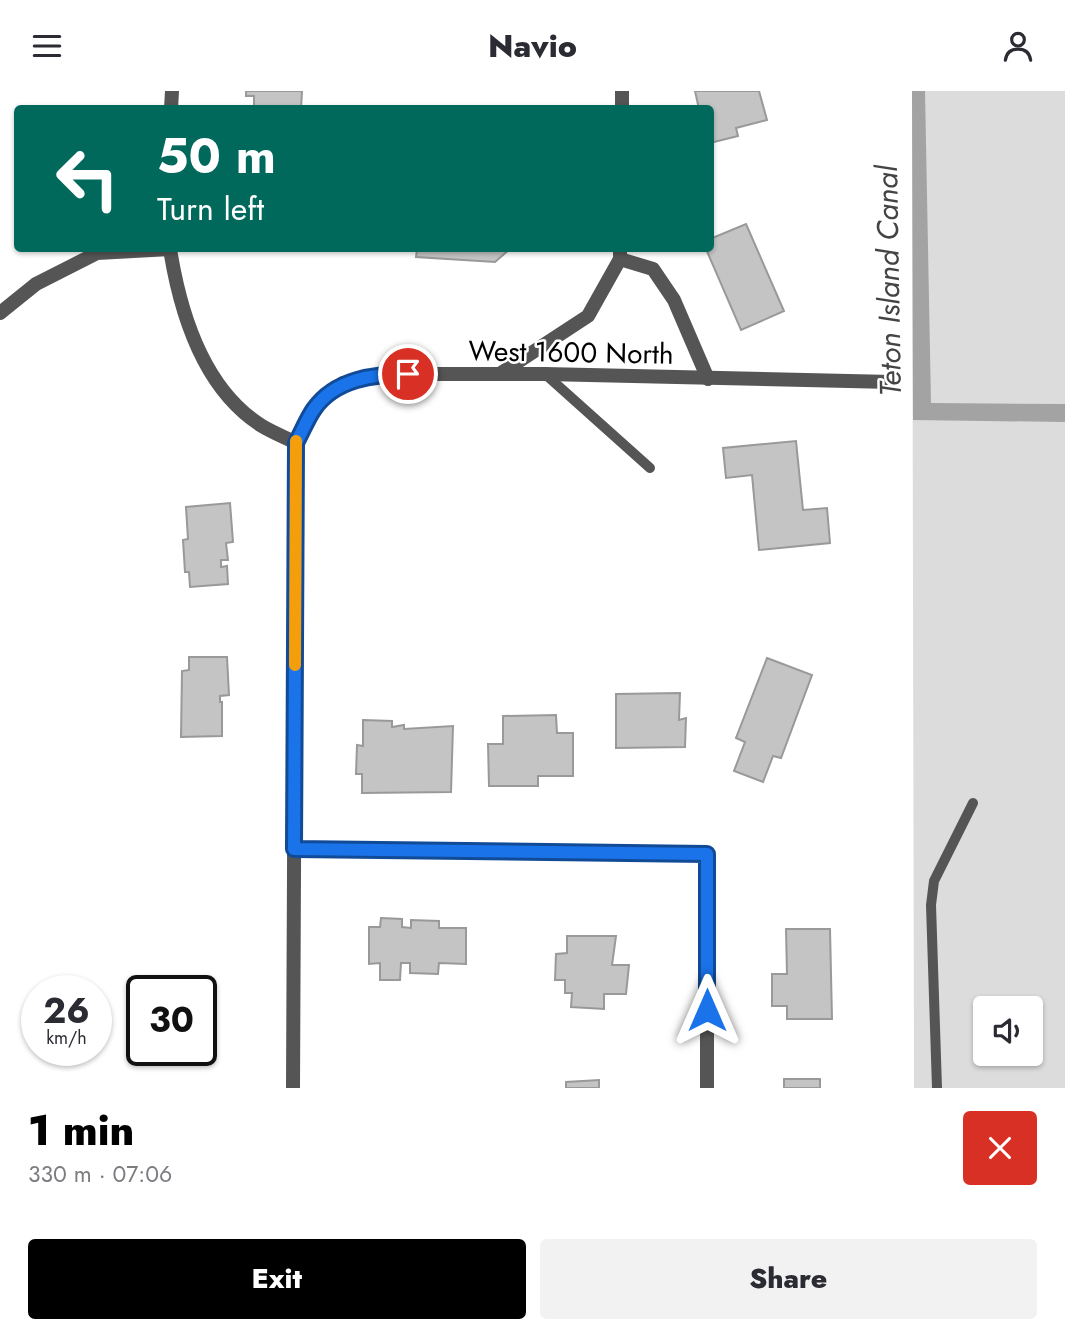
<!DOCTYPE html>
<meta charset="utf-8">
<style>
:root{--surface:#fff;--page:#f2f2f3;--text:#2b2b33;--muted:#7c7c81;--accent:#000}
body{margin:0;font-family:Jost,sans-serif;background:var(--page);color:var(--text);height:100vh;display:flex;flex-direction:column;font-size:26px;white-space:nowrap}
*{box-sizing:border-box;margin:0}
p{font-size:23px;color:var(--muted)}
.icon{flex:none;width:38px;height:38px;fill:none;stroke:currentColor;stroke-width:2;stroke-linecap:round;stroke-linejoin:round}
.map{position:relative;height:997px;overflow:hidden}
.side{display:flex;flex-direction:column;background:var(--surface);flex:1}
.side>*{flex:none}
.banner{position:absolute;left:14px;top:14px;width:700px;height:147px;border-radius:7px;box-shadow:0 2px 5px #0004;background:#00695c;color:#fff;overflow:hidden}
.fabs{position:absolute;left:973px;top:905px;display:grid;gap:14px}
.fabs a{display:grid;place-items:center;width:70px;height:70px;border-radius:7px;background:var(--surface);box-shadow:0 2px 5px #0004;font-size:35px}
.speed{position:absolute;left:21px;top:884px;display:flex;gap:14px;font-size:35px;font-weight:700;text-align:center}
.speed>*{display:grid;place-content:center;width:91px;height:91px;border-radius:50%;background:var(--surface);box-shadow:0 2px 5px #0004;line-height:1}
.speed small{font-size:18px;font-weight:400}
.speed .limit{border:4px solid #111;border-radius:10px;background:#fff;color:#111}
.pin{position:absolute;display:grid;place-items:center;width:60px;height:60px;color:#fff;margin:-30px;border:4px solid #fff;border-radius:50%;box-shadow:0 2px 7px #0007}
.me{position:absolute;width:77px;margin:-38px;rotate:0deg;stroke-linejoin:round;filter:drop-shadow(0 0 5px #0008)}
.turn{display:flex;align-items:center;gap:24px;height:147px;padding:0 28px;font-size:32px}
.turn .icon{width:91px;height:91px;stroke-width:2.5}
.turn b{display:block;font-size:49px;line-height:60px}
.round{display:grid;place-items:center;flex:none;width:74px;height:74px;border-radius:7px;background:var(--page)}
.overview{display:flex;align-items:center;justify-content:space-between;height:119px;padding:0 28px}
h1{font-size:42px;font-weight:800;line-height:52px;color:var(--accent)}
.primary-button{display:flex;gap:14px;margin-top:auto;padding:14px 28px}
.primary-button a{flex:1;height:80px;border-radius:7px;background:var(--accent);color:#fff;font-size:28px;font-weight:800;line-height:80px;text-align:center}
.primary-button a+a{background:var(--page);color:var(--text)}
header{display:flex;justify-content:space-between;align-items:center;height:91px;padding:0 28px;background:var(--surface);font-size:32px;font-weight:800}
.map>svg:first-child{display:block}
.green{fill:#dcdcdc;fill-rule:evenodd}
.water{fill:#a3a3a3}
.building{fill:#c4c4c4;stroke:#999;stroke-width:2}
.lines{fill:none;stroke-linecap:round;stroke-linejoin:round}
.service{stroke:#555;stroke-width:10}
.minor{stroke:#555;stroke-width:14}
.route-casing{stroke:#114b97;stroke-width:18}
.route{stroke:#1a73e8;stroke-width:12}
.slow{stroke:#f59e0b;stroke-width:12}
.labels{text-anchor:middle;stroke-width:5;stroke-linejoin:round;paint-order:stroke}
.street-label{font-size:28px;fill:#000;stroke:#fff}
.water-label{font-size:30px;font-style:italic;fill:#444;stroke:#fff}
</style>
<header><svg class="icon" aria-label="menu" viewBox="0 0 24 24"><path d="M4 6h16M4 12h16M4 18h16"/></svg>Navio<svg class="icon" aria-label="person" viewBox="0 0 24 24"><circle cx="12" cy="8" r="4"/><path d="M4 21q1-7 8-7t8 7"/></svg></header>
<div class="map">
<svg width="1065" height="997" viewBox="0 0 1065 997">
<rect width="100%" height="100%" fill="#fff"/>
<path class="green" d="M 912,0 L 1065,0 L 1065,997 L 914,997 ZM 985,917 L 1031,917 L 1031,962 L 985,962 Z"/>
<polygon class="water" points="912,0 925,0 931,312 1065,313 1065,331 913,329"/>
<g class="building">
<polygon points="246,0 302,0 301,18 254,18 254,5 246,5"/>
<polygon points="695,0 759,0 767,29 736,37 738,45 710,52 710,18 699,18"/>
<polygon points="29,15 78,16 78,18 29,18"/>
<polygon points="746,133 784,220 741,239 706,158 710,158 710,148"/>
<polygon points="417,158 510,158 495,171 416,166"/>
<polygon points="796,350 803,419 827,417 830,452 759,459 752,384 726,387 723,357"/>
<polygon points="230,412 233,451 226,452 228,469 221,469 221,476 227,475 228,493 190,496 189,481 185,481 183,449 188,448 186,416"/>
<polygon points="189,566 227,566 229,604 220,605 220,611 222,611 222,645 181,646 182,580 189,579"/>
<polygon points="767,567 812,584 781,667 773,665 763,691 734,680 745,651 736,647"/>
<polygon points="680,602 679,629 686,627 685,656 616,657 616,603"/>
<polygon points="556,624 557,642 573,642 573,685 538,685 538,695 489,695 488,653 503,653 503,625"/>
<polygon points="363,629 392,630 392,636 404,634 404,638 453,635 451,701 362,702 362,683 356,683 357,654 363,655"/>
<polygon points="381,827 402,828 402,836 411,837 411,829 439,830 439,837 466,837 466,873 439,872 438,883 410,882 410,872 401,872 400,889 380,889 380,872 369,873 369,836 380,836"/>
<polygon points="786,838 830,838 832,928 787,928 787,915 772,915 772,883 787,883"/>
<polygon points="567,845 616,845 612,874 629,874 626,903 604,903 604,918 571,916 572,902 565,902 565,889 555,889 556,863 567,862"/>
<rect x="784" y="988" width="36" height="9"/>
<polygon points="599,989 599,997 566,997 566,991"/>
</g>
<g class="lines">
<g class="service">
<polyline points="545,283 650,377"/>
<polyline points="937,997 931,814 934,790 973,712"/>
</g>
<g class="minor">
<polyline points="171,18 172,0"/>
<polyline points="622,18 622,0"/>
<path d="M 170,158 C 180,221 203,298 262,335 C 272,341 284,346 296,352"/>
<polyline points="620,168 653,178 674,209 708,288"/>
<polyline points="0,222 36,193 97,162 170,158"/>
<polyline points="501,282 588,225 620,168 620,158"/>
<polyline points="294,758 707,763 707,997"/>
<polyline points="293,997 296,352 315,316 343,292 385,283 545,283 892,291"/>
</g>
</g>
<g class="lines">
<defs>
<path id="route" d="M 408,283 C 374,283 335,288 314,318 C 307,328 302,341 296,352 L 294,758 L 707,763 L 707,919"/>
</defs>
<use href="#route" class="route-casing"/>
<use href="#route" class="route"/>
<polyline class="slow" points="295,574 296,350"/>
</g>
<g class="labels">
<g class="street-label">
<text transform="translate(571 261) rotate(1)" y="10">West 1600 North</text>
</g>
<g class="water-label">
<text transform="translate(889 190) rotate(-91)" y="10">Teton Island Canal</text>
</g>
</g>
</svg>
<div class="fabs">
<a><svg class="icon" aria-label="sound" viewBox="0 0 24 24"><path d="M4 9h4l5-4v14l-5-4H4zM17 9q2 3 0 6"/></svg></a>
</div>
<div class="speed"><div>26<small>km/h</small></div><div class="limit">30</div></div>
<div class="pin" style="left:408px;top:283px;background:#d93025"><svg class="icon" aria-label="arrive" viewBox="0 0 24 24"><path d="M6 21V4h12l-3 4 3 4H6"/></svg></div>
<svg class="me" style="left:707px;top:919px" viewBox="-20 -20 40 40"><path d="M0-17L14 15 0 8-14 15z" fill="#1a73e8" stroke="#fff" stroke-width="4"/></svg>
<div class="banner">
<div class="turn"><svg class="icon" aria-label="left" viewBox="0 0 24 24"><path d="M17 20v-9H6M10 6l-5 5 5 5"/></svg><div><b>50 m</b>Turn left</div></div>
</div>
</div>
<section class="side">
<div class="overview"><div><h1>1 min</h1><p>330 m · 07:06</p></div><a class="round" style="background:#d93025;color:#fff"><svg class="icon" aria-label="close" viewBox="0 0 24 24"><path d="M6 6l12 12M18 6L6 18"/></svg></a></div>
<div class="primary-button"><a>Exit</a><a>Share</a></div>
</section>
